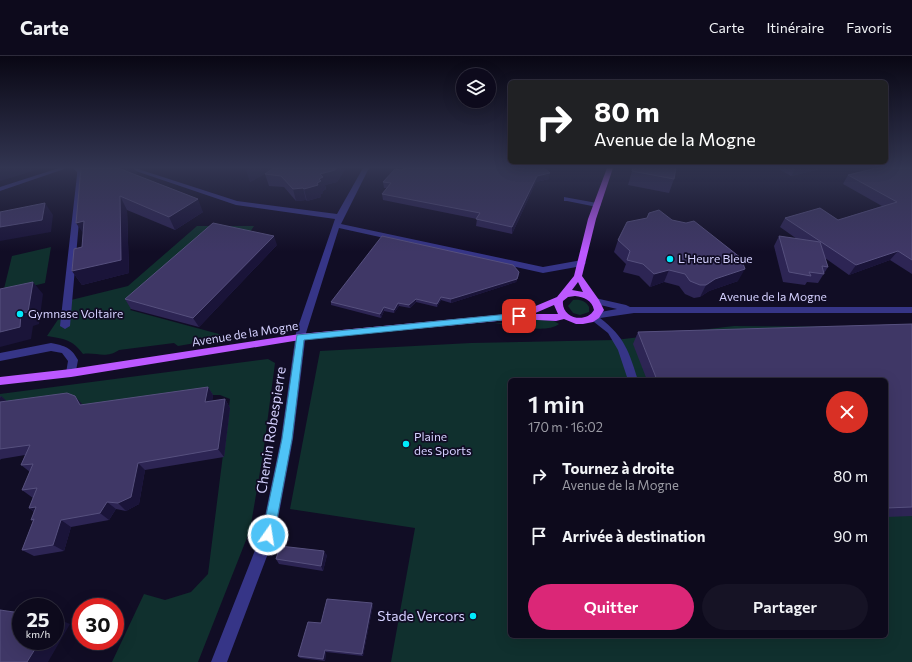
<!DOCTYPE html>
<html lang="fr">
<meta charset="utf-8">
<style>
:root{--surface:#0d0a1c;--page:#161325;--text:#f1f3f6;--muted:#9a9aa3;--line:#2d2b3b;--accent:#db2777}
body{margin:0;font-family:Commissioner,sans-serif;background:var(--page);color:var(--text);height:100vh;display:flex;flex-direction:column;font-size:15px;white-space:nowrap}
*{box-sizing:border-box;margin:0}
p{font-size:13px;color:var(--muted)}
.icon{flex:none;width:22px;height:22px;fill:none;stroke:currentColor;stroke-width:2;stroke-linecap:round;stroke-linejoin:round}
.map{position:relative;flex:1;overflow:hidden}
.drawer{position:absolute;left:508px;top:322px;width:380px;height:260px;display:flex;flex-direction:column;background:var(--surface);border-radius:6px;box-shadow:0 4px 16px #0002,0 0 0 1px var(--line)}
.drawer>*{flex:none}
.hud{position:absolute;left:508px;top:24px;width:380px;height:84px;border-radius:6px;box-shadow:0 4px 16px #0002,0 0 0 1px var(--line);background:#202124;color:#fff;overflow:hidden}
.fabs{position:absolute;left:456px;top:12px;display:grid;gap:8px}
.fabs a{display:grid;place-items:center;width:40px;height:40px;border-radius:50%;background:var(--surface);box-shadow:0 4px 16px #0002,0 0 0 1px var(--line);font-size:20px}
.speed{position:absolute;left:12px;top:542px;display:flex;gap:8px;font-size:20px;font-weight:700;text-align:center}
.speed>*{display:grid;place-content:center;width:52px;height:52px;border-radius:50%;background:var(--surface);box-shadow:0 4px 16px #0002,0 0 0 1px var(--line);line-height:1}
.speed small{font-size:10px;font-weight:400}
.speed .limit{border:6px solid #d22;background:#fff;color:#111}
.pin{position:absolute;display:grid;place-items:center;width:34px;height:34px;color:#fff;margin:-17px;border-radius:8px;box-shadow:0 2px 6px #0006}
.me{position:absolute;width:44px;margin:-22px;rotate:13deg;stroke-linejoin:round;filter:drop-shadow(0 0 3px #0008)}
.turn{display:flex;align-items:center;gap:14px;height:84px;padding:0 20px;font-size:18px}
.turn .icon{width:52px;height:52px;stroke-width:2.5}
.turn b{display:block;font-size:28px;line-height:34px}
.round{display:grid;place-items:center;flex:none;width:42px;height:42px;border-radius:21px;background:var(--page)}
.summary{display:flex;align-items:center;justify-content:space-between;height:68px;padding:0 20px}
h1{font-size:24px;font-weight:600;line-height:30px}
.primary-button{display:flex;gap:8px;margin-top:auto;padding:8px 20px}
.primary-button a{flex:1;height:46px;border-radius:24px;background:var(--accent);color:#fff;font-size:16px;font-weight:600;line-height:46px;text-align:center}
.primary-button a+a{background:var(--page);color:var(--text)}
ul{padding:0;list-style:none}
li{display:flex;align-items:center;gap:12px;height:60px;padding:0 20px}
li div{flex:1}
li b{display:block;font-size:15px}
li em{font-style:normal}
header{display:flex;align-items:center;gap:24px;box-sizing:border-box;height:56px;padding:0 20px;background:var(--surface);border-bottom:1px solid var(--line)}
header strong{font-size:19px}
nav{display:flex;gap:22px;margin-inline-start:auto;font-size:14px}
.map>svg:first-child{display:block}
.green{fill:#10302e;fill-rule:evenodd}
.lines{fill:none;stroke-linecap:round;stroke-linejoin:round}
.minor{fill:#363587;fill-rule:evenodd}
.major{fill:#bc58ff;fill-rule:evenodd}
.wall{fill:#2d2554}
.shaded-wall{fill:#1a1439}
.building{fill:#3f3766;stroke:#56507e}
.route{fill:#4fc3f7;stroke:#337fa1}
.poi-dot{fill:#00eafc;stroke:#110d25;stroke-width:1.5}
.labels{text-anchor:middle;stroke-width:3.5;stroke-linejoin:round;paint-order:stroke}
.poi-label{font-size:12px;fill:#d5d1ff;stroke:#110d25;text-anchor:start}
.street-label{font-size:12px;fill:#d5d1ff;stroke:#110d25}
.near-street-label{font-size:14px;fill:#d5d1ff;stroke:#110d25}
.near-poi-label{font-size:14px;fill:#d5d1ff;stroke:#110d25;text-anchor:end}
</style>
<header>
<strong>Carte</strong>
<nav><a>Carte</a><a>Itinéraire</a><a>Favoris</a></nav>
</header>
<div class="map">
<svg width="912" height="606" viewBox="0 0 912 606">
<rect width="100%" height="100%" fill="#110d25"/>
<g class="green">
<path d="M 197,170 L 254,170 L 246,182 L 217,176 L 130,254 L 230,281 L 178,290 L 174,287 L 119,294 C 106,303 96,296 83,298 C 72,283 64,283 47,280 L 71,244 L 128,230 Z"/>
<polygon points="51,191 45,227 3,237 12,200"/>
<path d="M 573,244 C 580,243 586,245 589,251 L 589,256 L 580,259 L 573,257 L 568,250 Z"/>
<path d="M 533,263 L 552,264 L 559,268 C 544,279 512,267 494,268 Z"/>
<path d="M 734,270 L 912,271 L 912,606 L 391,606 L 415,472 L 290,453 L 320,295 L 471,287 L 615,284 ZM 510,324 L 886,324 L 886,580 L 510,580 Z"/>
<polygon points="268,303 275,307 263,398 250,474 198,606 112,606 144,538 165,544 191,536 208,518 230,343 220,339 213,339 83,359 0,350 0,338"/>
</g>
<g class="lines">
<g class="minor">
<polygon points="59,112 67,112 0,135 0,131"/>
<polygon points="73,112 80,112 83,115 83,119 70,270 65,273 60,270 77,119 77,116"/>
<polygon points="127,112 135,112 237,145 337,158 363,112 369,112 341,168 543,211 582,204 586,207 582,210 543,217 339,172 306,277 293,383 275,479 227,606 211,606 261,479 281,383 296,277 335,163 236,149"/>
<polygon points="564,141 597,147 601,149 597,151 567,145 564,145"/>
<path d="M 595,242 L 626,249 L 630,251 L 912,251 L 912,257 L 634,257 L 600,262 C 625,281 629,296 638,324 L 628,324 L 618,294 L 608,277 L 589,262 L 595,257 L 617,253 L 592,247 L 591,245 L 592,243 Z"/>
<path d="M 51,287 C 65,290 71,291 78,304 L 75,320 L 67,320 L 66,317 L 68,305 L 62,297 L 51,295 L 0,305 L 0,297 Z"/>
</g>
<path class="major" d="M 607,112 L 613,112 L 596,163 L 582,220 L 599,244 L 604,254 L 599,262 L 593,266 L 583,268 L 576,268 L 564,263 L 556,265 L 519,263 L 300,284 L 71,321 L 0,329 L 0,321 L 71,313 L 300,278 L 519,257 L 557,241 L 574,220 L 588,163 ZM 578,226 L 583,236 L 572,234 ZM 575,240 C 584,241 592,244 594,254 C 586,268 561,262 563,245 L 568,241 ZM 554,249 L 558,258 L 533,258 Z"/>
</g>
<g class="wall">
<polygon points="81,112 134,112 137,117 134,119 203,156 175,174 127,154 129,217 82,229 72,215 82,191 83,177"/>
<polygon points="248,112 346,112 337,126 325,129 326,133 323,135 323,137 321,138 321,141 307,145 306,144 296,145 284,131 269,130 265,118 266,117 250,126"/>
<polygon points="633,112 674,123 669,137 628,129"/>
<polygon points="777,112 824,112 791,120"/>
<polygon points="912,112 912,218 890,204 849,219 825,202 828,211 818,227 807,226 805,229 783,226 774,190 779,180 797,183 780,171 785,162 838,164 882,150 843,128 848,119"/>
<polygon points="402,114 549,123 536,126 512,178 476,170 477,163 383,144 382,138 387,132 384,132 383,126"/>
<polygon points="618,184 738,225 709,235 700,241 694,242 685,238 679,230 664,226 650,231 639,220 623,216 626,208 614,196"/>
<polygon points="277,189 199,271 131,253 125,243"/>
<polygon points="519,219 516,226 451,247 441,244 437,251 416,246 410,252 399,250 394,257 384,255 381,262 331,249 331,246"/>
<polygon points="912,268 912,460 886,461 886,324 647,324 633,288 638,276"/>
<polygon points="208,331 213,339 212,345 225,343 230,352 224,401 145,414 139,448 126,455 116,453 109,464 71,471 64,495 34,500 22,494 33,465 31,464 34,456 29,452 33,442 22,434 30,416 21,409 25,399 1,403 0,404 0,341 1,340 6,345 83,349"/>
<polygon points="327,499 323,515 279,508 276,503"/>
<polygon points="373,549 363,600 326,596 325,605 300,602 298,600 321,567"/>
</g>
<g class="shaded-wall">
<polygon points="0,112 43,112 0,125"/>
<polygon points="118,112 134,112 137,117 125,125"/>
<polygon points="252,112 272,112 272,114 250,126 246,114"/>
<polygon points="336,112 346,112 337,126 325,129 326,133 323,135 323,137 321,138 321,141 307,145 304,133 317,127 319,123 320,118"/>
<polygon points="796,112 824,112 791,120"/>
<polygon points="550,117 549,123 536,126 512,178 512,171 537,120"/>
<polygon points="303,132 306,144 296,145 293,133"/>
<polygon points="120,140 127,154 129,217 82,229 72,215"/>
<polygon points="198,143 203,156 175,174 169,161"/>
<polygon points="45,147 53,159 51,176 0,185 0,171"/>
<polygon points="84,165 85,180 76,167"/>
<polygon points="274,180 277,189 199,271 193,262"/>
<polygon points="898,195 890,204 849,219 856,209"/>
<polygon points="745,213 738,225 709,235 700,241 706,229 715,223"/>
<polygon points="669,214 664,226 650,231 654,218"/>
<polygon points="519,216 519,219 516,226 451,247 451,243"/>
<polygon points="33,226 43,238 39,268 33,270 31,283 0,291 0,276 21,257"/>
<polygon points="441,241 441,244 437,251 437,248"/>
<polygon points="416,243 416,246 410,252 409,249"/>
<polygon points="398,247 399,250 394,257 394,254"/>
<polygon points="384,251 384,255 381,262 380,258"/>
<polygon points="208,331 213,339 211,355 205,346"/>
<polygon points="1,340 11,349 0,348 0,342"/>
<polygon points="75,340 83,349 88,358 80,349"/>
<polygon points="225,343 230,352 224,401 218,393"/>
<polygon points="138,407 145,414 139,448 126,455 118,447"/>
<polygon points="107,446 116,453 109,464 100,457"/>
<polygon points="36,451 40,460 29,452"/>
<polygon points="61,464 71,471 64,495 53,489"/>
<polygon points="324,495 327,499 323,515 321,510"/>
<polygon points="372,547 373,549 363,600 362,598"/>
<polygon points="55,562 70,568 48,606 27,606 40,585 55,585"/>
<polygon points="325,594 326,596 325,605 323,603"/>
</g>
<g class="building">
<polygon points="81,112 119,112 118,112 198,143 169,161 120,140 121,204 72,215 74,193 82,191 84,165 76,167"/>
<polygon points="273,112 336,112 335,114 320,118 323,121 319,123 321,125 317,127 318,129 304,133 303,132 293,133 281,120 265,118"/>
<polygon points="404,112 544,112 550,117 537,120 512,171 476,163 480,157 382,138 391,127 383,126 395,113 402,114"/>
<polygon points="633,112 676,112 674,123 632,115"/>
<polygon points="877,112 912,112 912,204 898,195 856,209 785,162 820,152 838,164 897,146 848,119"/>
<polygon points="45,147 42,164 0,171 0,156"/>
<polygon points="659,154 672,164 686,167 694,165 741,202 745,213 715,223 706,229 700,229 690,225 685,218 669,214 654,218 643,208 627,204 630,195 618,184 627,166 647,162 649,157"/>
<polygon points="213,167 274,180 193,262 125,243"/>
<polygon points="382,180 513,209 519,216 517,223 451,243 441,241 437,248 416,243 409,249 398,247 394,254 384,251 380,258 331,246"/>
<polygon points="779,180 820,186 828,211 822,210 824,218 809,216 811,220 789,216"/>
<polygon points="33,226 28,256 21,257 20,271 0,276 0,233"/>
<polygon points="912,268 912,451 886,452 886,324 657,324 638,276"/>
<polygon points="208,331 205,346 225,343 218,393 138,407 131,441 118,447 107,446 100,457 61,464 53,489 22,494 34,463 31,464 36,451 29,452 37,432 22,434 33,408 21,409 30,389 0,393 0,346 67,337 75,340 80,349"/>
<polygon points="280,490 324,495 321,510 276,503"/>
<polygon points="327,543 372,547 362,598 325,594 323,603 298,600 308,566 321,567"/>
<polygon points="0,554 21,557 21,585 40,585 27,606 0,606"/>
</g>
<linearGradient id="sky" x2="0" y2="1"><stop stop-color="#090714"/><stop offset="0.57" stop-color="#323551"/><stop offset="1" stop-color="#323551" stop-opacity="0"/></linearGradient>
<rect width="912" height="196" fill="url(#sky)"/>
<polygon class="route" points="519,257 522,258 522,262 304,284 292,383 274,479 272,483 268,485 264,483 262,479 282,383 297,279"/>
<g class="poi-dot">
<circle cx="670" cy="203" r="4"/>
<circle cx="20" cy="258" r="4"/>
<circle cx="406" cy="388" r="4"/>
<circle cx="473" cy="560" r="4"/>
</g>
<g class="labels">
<g class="poi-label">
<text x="678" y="207">L'Heure Bleue</text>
<text x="28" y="262">Gymnase Voltaire</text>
<text x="414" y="385">Plaine<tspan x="414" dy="14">des Sports</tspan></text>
</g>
<g class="street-label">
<text x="773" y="245">Avenue de la Mogne</text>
<text transform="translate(245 278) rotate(-9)" y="4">Avenue de la Mogne</text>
</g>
<g class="near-street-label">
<text transform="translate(271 374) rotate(-81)" y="5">Chemin Robespierre</text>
</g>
<g class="near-poi-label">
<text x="465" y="565">Stade Vercors</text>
</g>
</g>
</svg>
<div class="fabs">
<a><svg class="icon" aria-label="layers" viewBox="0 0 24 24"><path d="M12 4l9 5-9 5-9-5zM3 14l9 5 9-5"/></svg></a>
</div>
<div class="speed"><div>25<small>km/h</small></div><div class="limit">30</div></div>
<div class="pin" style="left:519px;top:260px;background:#d93025"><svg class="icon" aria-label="arrive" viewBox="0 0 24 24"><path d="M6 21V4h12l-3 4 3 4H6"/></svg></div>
<svg class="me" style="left:268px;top:479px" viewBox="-20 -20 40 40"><circle r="17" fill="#4fc3f7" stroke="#fff" stroke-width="3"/><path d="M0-11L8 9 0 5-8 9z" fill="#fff"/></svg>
<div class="hud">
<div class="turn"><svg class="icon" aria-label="right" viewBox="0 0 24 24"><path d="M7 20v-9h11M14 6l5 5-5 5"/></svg><div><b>80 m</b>Avenue de la Mogne</div></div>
</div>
<section class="drawer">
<div class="summary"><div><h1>1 min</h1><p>170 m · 16:02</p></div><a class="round" style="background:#d93025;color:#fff"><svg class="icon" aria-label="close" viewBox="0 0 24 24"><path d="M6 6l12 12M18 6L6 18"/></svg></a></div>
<ul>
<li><svg class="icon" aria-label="right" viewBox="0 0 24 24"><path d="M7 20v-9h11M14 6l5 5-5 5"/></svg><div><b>Tournez à droite</b><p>Avenue de la Mogne</p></div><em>80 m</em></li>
<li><svg class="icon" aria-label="arrive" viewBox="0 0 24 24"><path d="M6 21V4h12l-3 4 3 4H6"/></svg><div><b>Arrivée à destination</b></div><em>90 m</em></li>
</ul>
<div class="primary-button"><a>Quitter</a><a>Partager</a></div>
</section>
</div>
